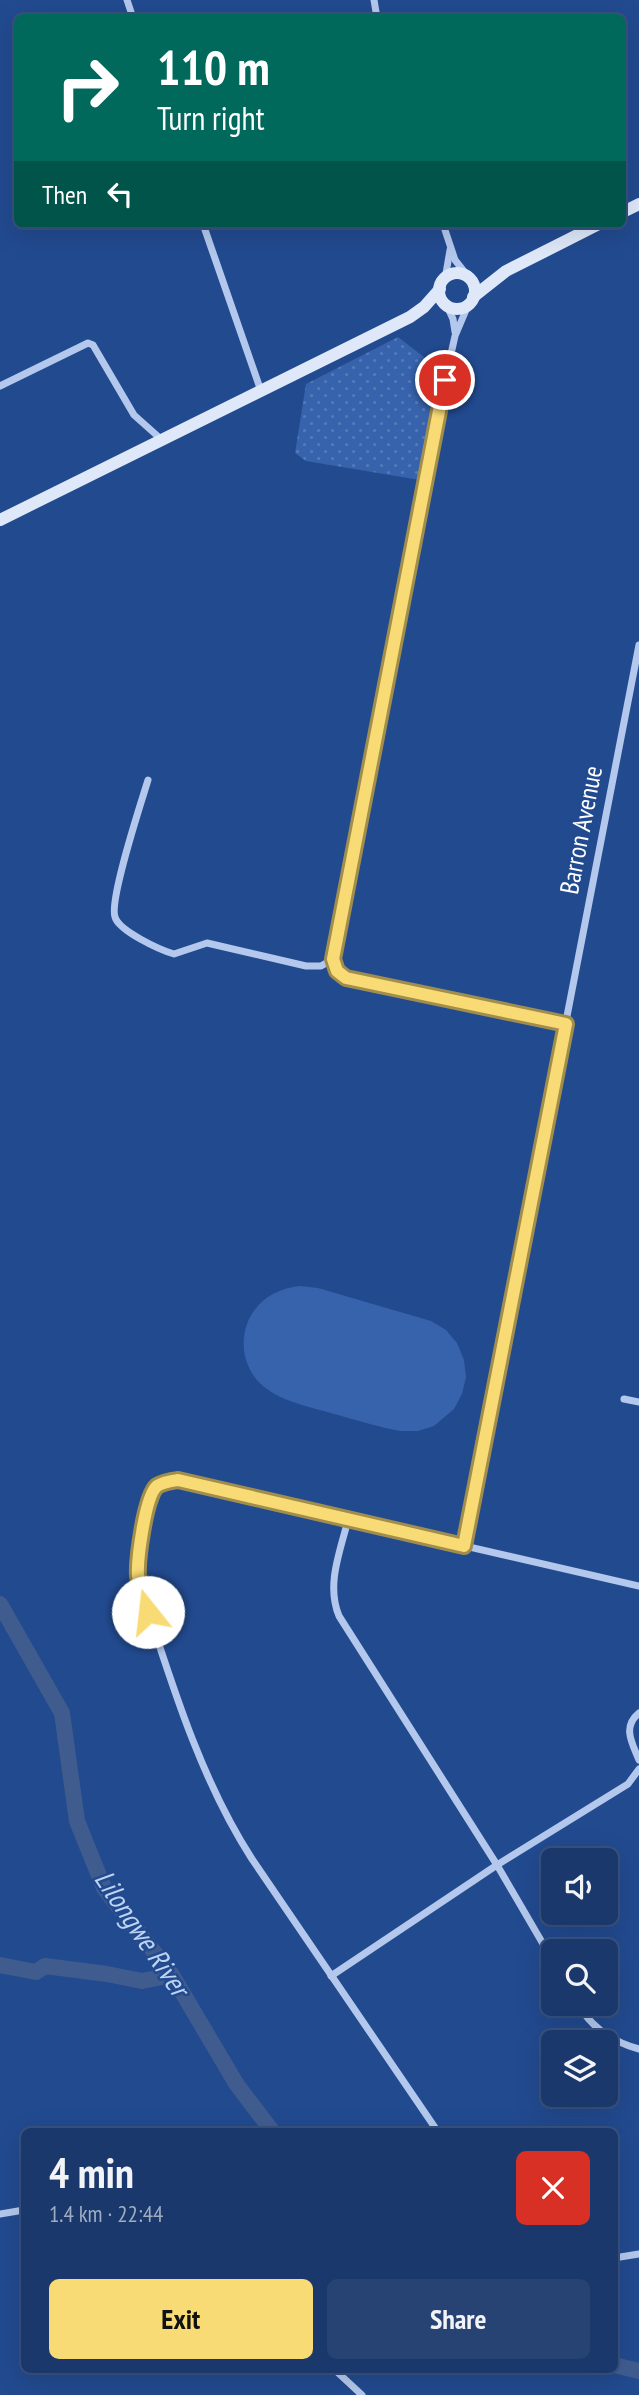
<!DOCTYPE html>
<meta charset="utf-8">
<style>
:root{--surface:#1a386b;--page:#274373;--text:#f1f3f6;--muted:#9facc1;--line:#38527e;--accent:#f8db75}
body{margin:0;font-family:"PT Sans Narrow",sans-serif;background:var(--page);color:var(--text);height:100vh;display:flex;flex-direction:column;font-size:26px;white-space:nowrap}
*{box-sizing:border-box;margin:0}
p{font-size:23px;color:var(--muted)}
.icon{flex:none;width:38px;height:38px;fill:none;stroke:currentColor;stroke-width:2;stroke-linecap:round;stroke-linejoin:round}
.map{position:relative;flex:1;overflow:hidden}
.side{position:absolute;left:21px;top:2128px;width:597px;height:245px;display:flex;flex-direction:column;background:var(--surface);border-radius:10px;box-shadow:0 7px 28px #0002,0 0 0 2px var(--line)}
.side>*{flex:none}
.top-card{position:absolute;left:14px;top:14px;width:612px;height:214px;border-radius:10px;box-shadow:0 7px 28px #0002,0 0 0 2px var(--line);background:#00695c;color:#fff;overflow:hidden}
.fabs{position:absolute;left:541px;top:1848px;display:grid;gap:14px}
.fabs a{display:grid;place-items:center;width:77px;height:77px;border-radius:10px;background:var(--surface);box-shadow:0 7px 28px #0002,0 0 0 2px var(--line);font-size:35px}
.pin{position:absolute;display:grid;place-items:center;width:60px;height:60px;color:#fff;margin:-30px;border:4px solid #fff;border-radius:50%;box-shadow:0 2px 7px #0007}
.me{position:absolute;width:77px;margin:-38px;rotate:344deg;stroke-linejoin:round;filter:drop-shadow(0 0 5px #0008)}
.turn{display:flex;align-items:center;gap:24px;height:147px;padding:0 28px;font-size:32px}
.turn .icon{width:91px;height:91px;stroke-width:2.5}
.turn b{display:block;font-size:49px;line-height:60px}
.then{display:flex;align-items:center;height:66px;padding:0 28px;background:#0003;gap:14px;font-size:26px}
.round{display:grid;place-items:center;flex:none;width:74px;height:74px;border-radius:10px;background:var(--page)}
.overview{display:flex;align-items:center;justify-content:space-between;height:119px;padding:0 28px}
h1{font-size:42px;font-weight:800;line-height:52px}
.primary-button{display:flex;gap:14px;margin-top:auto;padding:14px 28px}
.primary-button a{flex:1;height:80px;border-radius:10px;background:var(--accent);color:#111;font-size:28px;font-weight:800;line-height:80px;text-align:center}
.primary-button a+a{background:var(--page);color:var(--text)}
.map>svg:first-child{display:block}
.grass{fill:url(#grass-dots)}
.pitch{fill:#3663ac}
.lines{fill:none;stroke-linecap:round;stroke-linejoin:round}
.river{stroke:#405c8f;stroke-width:16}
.minor{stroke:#b3c8ec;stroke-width:7}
.secondary{stroke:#dee8f9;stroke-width:12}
.route-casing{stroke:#a18e4c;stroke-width:18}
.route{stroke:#f8db75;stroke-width:12}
.labels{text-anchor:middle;stroke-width:5;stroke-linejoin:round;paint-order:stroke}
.street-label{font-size:26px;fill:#fff;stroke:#224a8f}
.water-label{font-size:28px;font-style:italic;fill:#bfd3f3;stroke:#224a8f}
</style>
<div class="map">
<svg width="639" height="2395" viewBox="0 0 639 2395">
<defs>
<pattern id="grass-dots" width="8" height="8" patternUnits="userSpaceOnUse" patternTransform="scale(1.75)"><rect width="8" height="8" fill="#3663ac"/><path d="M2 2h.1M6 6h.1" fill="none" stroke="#547ab8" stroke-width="1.8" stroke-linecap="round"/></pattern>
</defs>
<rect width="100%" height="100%" fill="#224a8f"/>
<polygon class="grass" points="398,337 433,364 438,379 420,480 306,461 295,453 306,384"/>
<path class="pitch" d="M 300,1286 L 318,1288 L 431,1321 L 446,1330 L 457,1343 L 464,1360 L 466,1377 L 462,1394 L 454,1409 L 434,1426 L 418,1431 L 400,1431 C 379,1427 359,1421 338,1415 C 302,1404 255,1399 245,1356 C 242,1343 244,1330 249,1319 C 259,1299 278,1288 300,1286 Z"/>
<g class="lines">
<g class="river">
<polyline points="0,1604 62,1713 77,1821 104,1888 172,1975 237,2085 273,2132"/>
<polyline points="0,1965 36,1972 45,1966 107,1974 142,1981 172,1975"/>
<polyline points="614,2365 639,2371"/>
</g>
<g class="minor">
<polyline points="127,0 133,18"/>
<polyline points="374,0 377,18"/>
<polyline points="203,224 261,391"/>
<polyline points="443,224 455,260 466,274"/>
<polyline points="445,279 450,250"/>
<polyline points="469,303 455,336 445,381 333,959 337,971 347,978 566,1024"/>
<polyline points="448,308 453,319 455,332"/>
<polyline points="0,386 88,343 93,345 134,415 162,440"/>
<path d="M 148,780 C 141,803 109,900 115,917 C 119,931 160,950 174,954 L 207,943 L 306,966 L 321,966 L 333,959"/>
<polyline points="624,1399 639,1402"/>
<path d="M 348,1520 C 340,1552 326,1585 339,1616 L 497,1865 L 553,1961"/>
<polyline points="464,1547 639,645"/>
<path d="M 639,1713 C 622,1727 632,1743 639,1760"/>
<polyline points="331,1976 497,1865 628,1784 639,1769"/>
<path d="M 578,2004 C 591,2027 613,2042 639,2049"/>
<path d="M 438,2132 L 252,1859 C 199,1777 170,1678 140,1586 C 135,1563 142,1505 158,1486 L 178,1480 L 639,1586"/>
<polyline points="0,2214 24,2210"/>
<polyline points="614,2258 639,2254"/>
<polyline points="335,2370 362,2395"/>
</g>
<g class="secondary">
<polyline points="623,212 639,204"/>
<circle cx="457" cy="291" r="18"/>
<polyline points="473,297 506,271 599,224"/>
<polyline points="0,520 410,317 424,307 440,289"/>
</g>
</g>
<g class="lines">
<defs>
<path id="route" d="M 148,1612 C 145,1601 139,1588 138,1576 C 137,1560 145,1496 157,1486 C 163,1482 171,1481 178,1480 L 464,1546 L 566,1024 L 346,978 L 337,971 L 333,959 L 445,380"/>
</defs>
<use href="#route" class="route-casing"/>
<use href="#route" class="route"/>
</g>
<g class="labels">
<g class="street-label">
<text transform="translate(581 830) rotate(-79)" y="9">Barron Avenue</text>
</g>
<g class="water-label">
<text transform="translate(142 1933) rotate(56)" y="10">Lilongwe River</text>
</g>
</g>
</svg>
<div class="fabs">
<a><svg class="icon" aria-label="sound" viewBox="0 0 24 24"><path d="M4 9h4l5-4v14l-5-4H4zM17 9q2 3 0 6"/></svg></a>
<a><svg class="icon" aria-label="search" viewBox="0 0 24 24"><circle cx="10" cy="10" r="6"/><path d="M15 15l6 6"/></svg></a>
<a><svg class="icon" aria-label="layers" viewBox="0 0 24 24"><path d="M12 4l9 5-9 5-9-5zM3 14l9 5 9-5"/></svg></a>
</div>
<div class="pin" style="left:445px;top:380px;background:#d93025"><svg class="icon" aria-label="arrive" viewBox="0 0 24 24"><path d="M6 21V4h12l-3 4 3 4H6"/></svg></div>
<svg class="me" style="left:148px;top:1612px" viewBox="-20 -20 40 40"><circle r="19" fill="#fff"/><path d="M0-13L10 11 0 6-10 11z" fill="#f8db75"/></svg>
<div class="top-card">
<div class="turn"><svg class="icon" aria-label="right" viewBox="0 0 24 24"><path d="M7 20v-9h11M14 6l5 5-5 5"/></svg><div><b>110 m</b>Turn right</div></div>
<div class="then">Then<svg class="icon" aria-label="left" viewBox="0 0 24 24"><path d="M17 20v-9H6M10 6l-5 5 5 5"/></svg></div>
</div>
<section class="side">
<div class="overview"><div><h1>4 min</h1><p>1.4 km · 22:44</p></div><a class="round" style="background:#d93025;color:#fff"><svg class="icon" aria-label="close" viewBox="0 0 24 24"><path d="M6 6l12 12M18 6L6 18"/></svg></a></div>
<div class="primary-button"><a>Exit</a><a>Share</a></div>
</section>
</div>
